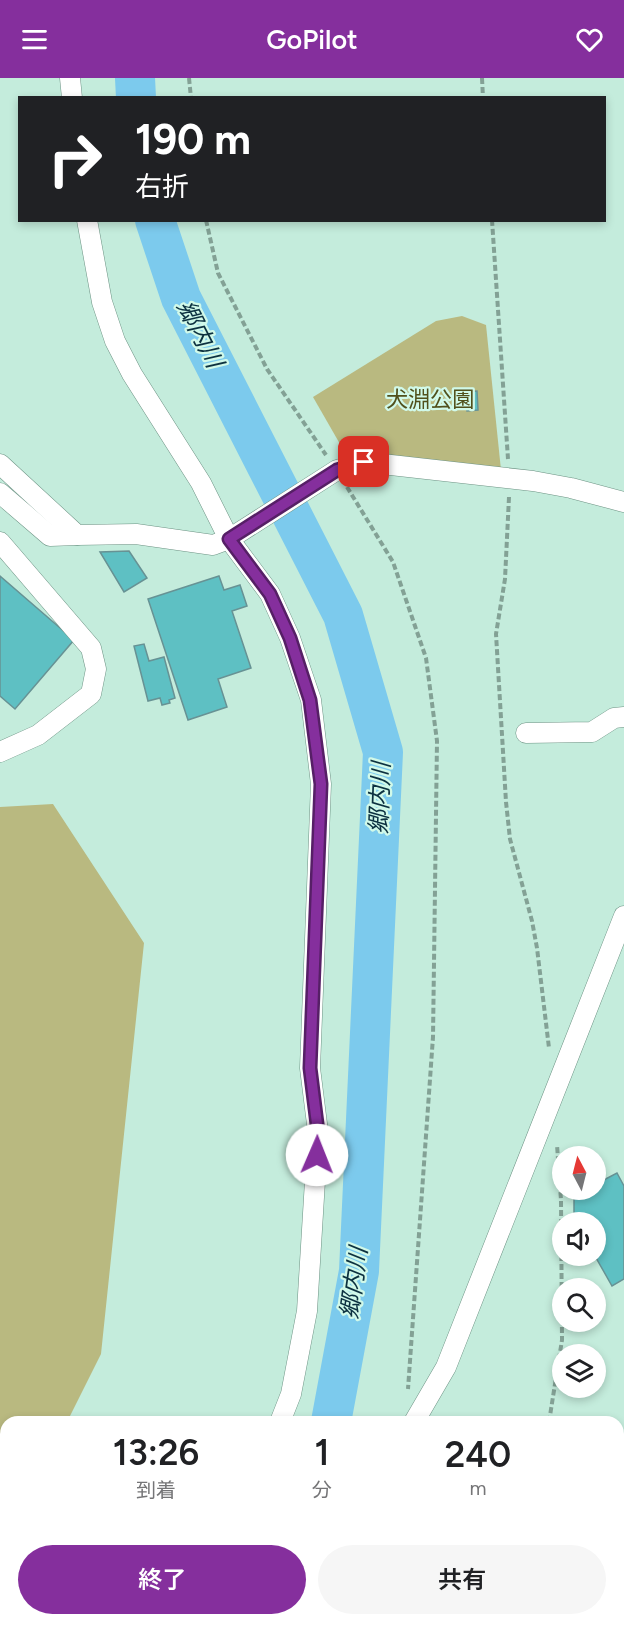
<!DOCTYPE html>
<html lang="ja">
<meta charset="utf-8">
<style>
:root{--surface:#fff;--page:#f6f6f6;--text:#202124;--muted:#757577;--accent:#852f9d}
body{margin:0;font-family:Figtree,"Noto Sans JP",sans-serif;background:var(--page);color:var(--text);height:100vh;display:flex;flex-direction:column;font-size:22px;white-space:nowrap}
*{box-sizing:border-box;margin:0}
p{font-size:20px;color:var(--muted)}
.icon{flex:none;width:33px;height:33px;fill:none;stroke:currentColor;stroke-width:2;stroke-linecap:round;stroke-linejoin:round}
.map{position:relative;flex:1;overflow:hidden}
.sheet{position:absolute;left:0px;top:1338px;width:624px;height:210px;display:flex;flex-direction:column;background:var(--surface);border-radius:18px 18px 0 0;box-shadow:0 3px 9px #0003}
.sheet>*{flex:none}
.top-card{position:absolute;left:18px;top:18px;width:588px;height:126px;border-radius:0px;box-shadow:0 3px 9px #0003;background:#202124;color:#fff;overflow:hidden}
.needle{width:39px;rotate:353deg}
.fabs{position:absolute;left:552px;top:1068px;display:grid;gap:12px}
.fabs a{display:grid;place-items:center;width:54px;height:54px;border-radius:50%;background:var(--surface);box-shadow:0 3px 9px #0003;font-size:30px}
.pin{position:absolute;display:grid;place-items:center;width:51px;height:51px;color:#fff;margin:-26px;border-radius:12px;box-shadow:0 3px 9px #0006}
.me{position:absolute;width:66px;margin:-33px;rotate:1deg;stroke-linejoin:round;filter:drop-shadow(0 0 4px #0008)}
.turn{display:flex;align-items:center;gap:21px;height:126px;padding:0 18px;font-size:27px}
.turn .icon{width:78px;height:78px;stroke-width:2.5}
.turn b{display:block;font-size:42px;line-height:51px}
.eta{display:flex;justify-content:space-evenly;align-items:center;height:102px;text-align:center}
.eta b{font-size:36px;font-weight:600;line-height:42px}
.button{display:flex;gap:12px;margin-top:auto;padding:12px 18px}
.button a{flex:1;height:69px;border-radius:36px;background:var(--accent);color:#fff;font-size:24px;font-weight:600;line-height:69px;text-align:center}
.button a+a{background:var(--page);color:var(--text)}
header{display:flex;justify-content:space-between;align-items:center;height:78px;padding:0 18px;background:var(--accent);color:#fff;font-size:27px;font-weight:600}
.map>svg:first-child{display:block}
.green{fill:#b9b980}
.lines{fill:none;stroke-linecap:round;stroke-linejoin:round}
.river{stroke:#7ccaed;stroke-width:40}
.building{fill:#5ec0c3;stroke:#679294;stroke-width:1.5}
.minor-casing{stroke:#6d9384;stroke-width:21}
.primary-casing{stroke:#569047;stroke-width:32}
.path{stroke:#83a195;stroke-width:4;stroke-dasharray:6 3;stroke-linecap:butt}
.minor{stroke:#fff;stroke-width:20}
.primary{stroke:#a7d897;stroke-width:30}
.route-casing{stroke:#561f66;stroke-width:15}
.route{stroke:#852f9d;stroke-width:10}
.labels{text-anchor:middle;stroke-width:4.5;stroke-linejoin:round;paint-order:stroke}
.park-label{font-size:22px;fill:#51501c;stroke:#d1f9e9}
.water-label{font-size:24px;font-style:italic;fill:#0c3140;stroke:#d1f9e9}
</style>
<header><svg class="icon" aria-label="menu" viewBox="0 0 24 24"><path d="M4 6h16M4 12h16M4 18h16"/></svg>GoPilot<svg class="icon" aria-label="heart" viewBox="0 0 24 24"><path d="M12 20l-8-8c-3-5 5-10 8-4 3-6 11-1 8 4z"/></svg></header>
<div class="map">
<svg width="624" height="1548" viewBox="0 0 624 1548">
<rect width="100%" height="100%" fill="#c4ecdc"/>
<g class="green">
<polygon points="462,238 486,247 501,392 344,373 313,319 436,243"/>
<polygon points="53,726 144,865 101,1276 67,1344 6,1344 6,1464 0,1476 0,729"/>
</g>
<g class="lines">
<g class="river">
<polyline points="135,0 136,20"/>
<polyline points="155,142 181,220 343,537 383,674 359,1193 331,1344"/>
<polyline points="239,1548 242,1542"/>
</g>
</g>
<g class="building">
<polygon points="477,313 478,332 467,333 466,314"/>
<polygon points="129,473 147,500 124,514 100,474"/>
<polygon points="0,498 74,562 15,631 0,618"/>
<polygon points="219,498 224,512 240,507 247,528 232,533 251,590 218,601 227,629 188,642 148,521"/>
<polygon points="144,566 149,583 164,579 175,620 169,622 170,625 162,627 160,620 148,623 134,568"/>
<polygon points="617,1095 624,1108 624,1201 612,1208 595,1178 596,1144 575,1144 574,1142 574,1117 586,1112 596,1112 596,1106"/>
</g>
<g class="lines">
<defs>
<g id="minor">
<polyline points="70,0 72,20"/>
<polyline points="87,142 102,224 115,263 132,296 201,405 229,461 270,516 290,560 311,622 321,706 310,990 318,1054 307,1233 291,1316 280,1344"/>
<polyline points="0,386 77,457 136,456 213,467 229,461 337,392 364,384 533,403 571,410 624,424"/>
<polyline points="0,415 50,458 77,457"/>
<polyline points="0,464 91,570 96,591 91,616 38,657 0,674"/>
<polyline points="526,655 592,654 614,640 624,639"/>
<polyline points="414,1344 446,1289 624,838"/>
<polyline points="177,1548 180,1542"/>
<polyline points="304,1548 307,1542"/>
</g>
<g id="primary">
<polyline points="618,1389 624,1381"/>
<polyline points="618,1439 624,1430"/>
<polyline points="509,1548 514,1542"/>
<polyline points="545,1548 549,1542"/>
</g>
</defs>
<use href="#minor" class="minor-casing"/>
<use href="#primary" class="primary-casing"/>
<g class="path">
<polyline points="189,0 191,20"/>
<polyline points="482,0 483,20"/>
<polyline points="206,142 218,195 267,291 326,377"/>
<polyline points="492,142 508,381"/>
<polyline points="347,409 393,484 426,580 437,663 433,959 408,1311"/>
<polyline points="509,419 505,501 496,556 506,724 510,761 532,843 537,870 549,970"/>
<polyline points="549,1344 562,1262 561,1122 557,1067"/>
<polyline points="478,1548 480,1542"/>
</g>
<use href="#minor" class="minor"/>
<use href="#primary" class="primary"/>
</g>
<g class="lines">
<defs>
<polyline id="route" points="317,1077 318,1054 310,990 321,706 310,622 290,560 270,516 229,461 337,392 364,384"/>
</defs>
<use href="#route" class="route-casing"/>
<use href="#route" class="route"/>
</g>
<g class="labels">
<g class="park-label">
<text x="430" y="329">犬淵公園</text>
</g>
<g class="water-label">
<text transform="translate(200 256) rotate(63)" y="8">郷内川</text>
<text transform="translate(380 720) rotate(-88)" y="8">郷内川</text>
<text transform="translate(354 1205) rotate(-82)" y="8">郷内川</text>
</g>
</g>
</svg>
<div class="fabs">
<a><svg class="needle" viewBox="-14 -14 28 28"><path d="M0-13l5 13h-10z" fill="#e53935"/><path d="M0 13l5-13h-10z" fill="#757577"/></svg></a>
<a><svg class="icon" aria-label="sound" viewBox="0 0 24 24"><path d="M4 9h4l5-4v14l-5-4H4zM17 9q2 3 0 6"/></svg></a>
<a><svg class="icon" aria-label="search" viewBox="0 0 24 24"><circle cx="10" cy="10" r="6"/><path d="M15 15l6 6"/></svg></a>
<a><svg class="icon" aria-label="layers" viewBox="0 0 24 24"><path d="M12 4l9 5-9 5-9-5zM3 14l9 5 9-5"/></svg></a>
</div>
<div class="pin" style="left:364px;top:384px;background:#d93025"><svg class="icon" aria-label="arrive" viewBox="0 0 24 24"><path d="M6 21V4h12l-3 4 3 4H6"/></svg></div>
<svg class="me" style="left:317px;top:1077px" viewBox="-20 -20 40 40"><circle r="19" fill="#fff"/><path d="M0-13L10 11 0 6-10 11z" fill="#852f9d"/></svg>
<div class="top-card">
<div class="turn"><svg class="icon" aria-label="right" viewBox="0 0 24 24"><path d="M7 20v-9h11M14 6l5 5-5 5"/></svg><div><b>190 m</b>右折</div></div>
</div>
<section class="sheet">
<div class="eta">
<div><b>13:26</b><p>到着</p></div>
<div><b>1</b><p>分</p></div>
<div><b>240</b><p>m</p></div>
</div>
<div class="button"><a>終了</a><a>共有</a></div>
</section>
</div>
